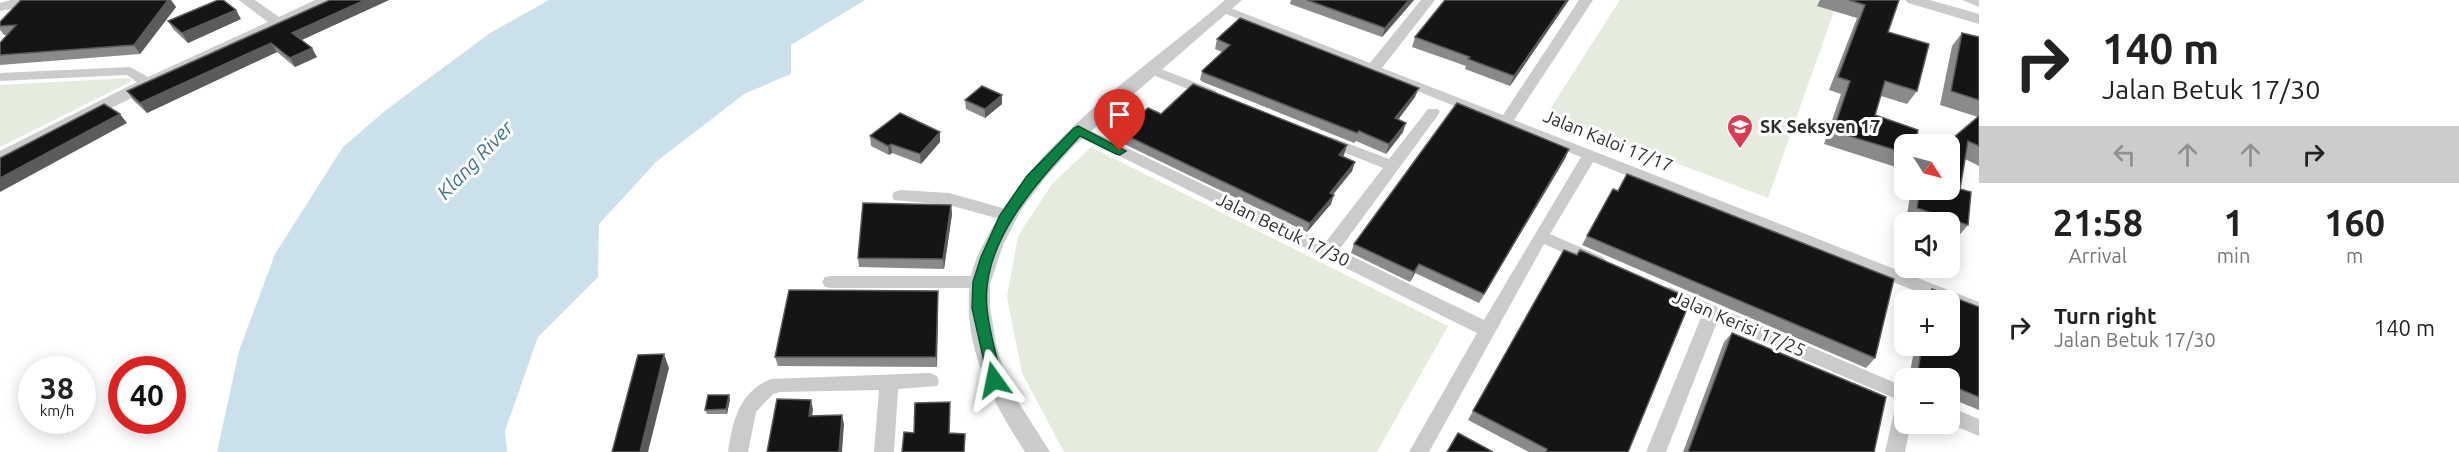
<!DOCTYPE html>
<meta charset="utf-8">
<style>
:root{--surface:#fff;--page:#f2f2f2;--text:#222;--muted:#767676}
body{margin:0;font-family:Ubuntu,sans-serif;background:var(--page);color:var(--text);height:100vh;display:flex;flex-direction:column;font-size:22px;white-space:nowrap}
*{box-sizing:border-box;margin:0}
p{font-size:20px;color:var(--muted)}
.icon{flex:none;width:33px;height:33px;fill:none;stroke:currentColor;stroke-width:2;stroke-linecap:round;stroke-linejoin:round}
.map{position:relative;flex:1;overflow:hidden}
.sheet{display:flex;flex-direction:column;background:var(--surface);width:480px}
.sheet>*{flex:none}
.guide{background:#fff;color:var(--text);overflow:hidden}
.needle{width:39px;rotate:126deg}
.buttons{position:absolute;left:1894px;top:134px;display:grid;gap:12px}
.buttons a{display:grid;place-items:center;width:66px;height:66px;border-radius:12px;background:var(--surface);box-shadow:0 3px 15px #0003;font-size:30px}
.speed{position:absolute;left:18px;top:356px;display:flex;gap:12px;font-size:30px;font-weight:700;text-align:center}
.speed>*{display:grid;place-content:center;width:78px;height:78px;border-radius:50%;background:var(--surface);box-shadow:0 3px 15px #0003;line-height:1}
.speed small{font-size:15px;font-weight:400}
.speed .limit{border:9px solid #d22;background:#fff;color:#111}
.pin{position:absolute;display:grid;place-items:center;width:51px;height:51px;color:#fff;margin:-62px -26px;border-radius:50% 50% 50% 0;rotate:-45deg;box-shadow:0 0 6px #0007}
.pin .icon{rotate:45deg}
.me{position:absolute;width:66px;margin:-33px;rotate:348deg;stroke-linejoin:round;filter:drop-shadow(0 0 4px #0008)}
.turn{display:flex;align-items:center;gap:21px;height:126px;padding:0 24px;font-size:27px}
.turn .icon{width:78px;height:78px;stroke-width:2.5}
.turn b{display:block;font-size:42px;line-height:51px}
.lanes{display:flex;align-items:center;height:57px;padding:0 24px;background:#0003;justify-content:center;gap:30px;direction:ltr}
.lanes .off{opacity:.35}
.eta{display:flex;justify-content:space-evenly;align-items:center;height:102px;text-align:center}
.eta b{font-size:36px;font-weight:700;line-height:42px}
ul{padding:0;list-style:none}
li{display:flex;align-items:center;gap:18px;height:84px;padding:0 24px}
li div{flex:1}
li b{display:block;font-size:22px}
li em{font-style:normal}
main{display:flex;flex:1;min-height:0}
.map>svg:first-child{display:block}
.green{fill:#e5ebdd}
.water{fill:#cae0ea}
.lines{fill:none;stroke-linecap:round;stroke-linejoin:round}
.minor{fill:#cbcbcb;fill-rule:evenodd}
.tertiary{fill:#cbcbcb;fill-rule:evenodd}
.wall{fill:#8a8a8a}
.shaded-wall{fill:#5b5b5b}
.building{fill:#151515;stroke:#5b5b5b;stroke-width:1.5}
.route{fill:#0b8043;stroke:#07532c;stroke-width:1.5}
.labels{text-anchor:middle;stroke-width:6;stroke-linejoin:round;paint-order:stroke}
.poi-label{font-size:18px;font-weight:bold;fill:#2e2e2e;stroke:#fff;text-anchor:start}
.street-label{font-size:18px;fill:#2e2e2e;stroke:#fff}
.water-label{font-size:20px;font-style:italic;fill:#40748d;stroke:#fff}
</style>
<main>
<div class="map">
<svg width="1979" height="452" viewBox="0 0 1979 452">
<rect width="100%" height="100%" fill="#fff"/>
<g class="green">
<polygon points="1620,0 1838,0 1768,198 1547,114"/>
<polygon points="129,78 132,80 128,83 0,147 0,85"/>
<polygon points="1091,147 1448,326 1377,452 1064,452 1022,373 1007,297 1018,236 1052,184"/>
</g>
<polygon class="water" points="549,0 865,0 791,45 791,74 744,94 656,162 599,224 598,277 538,337 505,431 507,452 217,452 239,351 275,254 343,147 386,110 490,33"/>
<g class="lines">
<g class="minor">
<path d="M 11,0 L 60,0 C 53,5 13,8 0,11 L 0,3 Z"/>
<polygon points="239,0 255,0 279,17 315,0 333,0 0,162 0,151 137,82 127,75 0,81 0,73 130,67 148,77 268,22"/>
<polygon points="1421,0 1435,0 1382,68 1503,115 1579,0 1593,0 1514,120 1979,302 1979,316 1950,305 1950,300 1938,300 1593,162 1550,234 1603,257 1606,261 1603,265 1591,265 1544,244 1429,452 1409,452 1477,333 1073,133 1070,130 1078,125 1083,127 1325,243 1383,168 1321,143 1318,140 1321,137 1331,137 1389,159 1428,109 1438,109 1440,112 1438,115 1339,250 1484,320 1581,157 1216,10 1223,6 1228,7 1370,63"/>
<polygon points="1962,0 1979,0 1979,7"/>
<polygon points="1153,66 1215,90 1217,93 1215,96 1205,96 1148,73 1146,70"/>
<polygon points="900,190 949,193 1013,211 1015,215 1007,221 949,205 894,200 892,196 894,192"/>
<polygon points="831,276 980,276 986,277 989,282 986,287 980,288 831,288 825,287 822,282 825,277"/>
<polygon points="1670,287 1905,387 1905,423 1911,423 1905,452 1885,452 1895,408 1901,401 1717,322 1666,452 1646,452 1702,315 1664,299 1661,294 1664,289"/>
<path d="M 930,373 L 937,376 L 939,381 L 937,386 L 898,389 L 894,452 L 874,452 L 879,390 L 780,392 L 773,394 L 756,412 L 748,452 L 728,452 C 733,420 739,392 771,379 Z"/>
<polygon points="1950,407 1979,419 1979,436 1948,423"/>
</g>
<g class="tertiary">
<path d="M 1225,0 L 1242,0 L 1074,146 L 1045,178 L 1021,210 L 1003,245 L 990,284 L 990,307 L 996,344 L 1008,386 L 1050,452 L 1025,452 C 992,400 962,347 970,283 C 972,263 983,245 992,228 C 1045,131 1143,71 1225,0 Z"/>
<polygon points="1905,0 1930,0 1979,14 1979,24 1908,3"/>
</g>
</g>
<g class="wall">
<polygon points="21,0 171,0 176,7 140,54 0,65 0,43 7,35 4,35 0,30 0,22"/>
<polygon points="330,0 389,0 302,40 317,57 295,67 277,52 147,113 133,100 127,91"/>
<polygon points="1291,0 1414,0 1382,37 1290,4"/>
<polygon points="1445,0 1569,0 1510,86 1465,69 1466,66 1412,47 1415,37"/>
<polygon points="1820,0 1899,0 1888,32 1917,91 1907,104 1881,96 1875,115 1905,144 1905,170 1824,144 1841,94 1829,90 1857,18 1817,6"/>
<polygon points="241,19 188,43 174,30 168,21"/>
<polygon points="1962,33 1979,37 1979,166 1965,159 1960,189 1968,225 1956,239 1950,237 1950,222 1906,221 1911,189 1950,189 1978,117 1940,105 1952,46"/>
<polygon points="1217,39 1415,97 1398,119 1403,132 1386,154 1356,141 1354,143 1203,82 1200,80 1202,71 1222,52 1215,49"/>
<polygon points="1002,95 1002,104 985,118 966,109 965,100"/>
<polygon points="1161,114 1347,145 1343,156 1355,162 1352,171 1333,194 1331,204 1307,232 1120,142 1121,133"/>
<polygon points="940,132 940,142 921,164 892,153 889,155 871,146 870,136"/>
<polygon points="1569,149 1479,303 1415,273 1410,282 1351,253 1354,244"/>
<polygon points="1613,189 1875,358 1866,368 1582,245"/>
<polygon points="951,205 952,214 944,269 859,267 858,258"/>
<polygon points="1564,250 1628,452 1529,452 1468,420"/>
<polygon points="1932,289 1979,307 1979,410 1950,398 1950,378 1909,378 1915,345 1950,345 1950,300 1923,300 1924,298"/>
<polygon points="938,291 937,367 778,366 775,357"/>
<polygon points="1732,333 1874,452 1683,452 1724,342"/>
<polygon points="730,399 727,414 707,414 705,410"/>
</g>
<g class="shaded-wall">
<polygon points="168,0 171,0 176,7 140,54 134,45"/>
<polygon points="365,0 389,0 297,42 292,33"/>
<polygon points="1409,0 1414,0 1382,37 1385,28"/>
<polygon points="1567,0 1569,0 1510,86 1514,76"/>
<polygon points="236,10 241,19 188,43 182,33"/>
<polygon points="271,43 277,52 147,113 140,103"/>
<polygon points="312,48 317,57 295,67 290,58"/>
<polygon points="1419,88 1415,97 1392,128 1395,118"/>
<polygon points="1002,95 1002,104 985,118 985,109"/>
<polygon points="120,114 127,123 0,192 0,178"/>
<polygon points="1406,123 1403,132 1386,154 1389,144"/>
<polygon points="940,132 940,142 921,164 920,154"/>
<polygon points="891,144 892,153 889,155 888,146"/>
<polygon points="1347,145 1344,155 1336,164 1339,155"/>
<polygon points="1569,149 1565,159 1479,303 1484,294"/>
<polygon points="1355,162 1352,171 1327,202 1330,193"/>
<polygon points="1334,195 1331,204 1307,232 1310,223"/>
<polygon points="951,205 952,214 944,269 943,259"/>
<polygon points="1419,264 1415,273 1410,282 1414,272"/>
<polygon points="938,291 938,300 937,367 936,357"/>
<polygon points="664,354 669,368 648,452 640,452"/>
<polygon points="729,395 730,399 727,414 726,409"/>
<polygon points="811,400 813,409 811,425 809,416"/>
<polygon points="842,415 844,424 842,452 839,452"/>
</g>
<g class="building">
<polygon points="21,0 168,0 134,45 0,55 0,43 16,25 0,26 0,22"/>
<polygon points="218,0 223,0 236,10 182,33 168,21"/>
<polygon points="330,0 365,0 292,33 312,48 290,58 271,43 140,103 127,91"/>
<polygon points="1307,0 1409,0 1385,28"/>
<polygon points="1445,0 1567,0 1514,76 1468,59 1470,57 1415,37"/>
<polygon points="1849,0 1899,0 1888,32 1929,44 1917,91 1885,81 1875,115 1918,130 1915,142 1922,144 1905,144 1905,153 1833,131 1850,81 1838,77 1865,5"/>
<polygon points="1240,18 1419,88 1395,118 1406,123 1389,144 1359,131 1357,133 1204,73 1202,71 1230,45 1217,39"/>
<polygon points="1962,33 1979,37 1979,100 1951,91"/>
<polygon points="1193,84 1347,145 1339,155 1355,162 1330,193 1334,195 1310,223 1121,133 1148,108 1161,114"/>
<polygon points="982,86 1002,95 985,109 965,100"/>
<polygon points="1457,103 1569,149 1484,294 1419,264 1414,272 1354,244"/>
<polygon points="104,104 120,114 0,178 0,158"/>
<polygon points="900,113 940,132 920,154 891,144 888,146 870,136"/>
<polygon points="1979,116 1979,146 1968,141 1960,189 1971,192 1968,225 1917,208 1920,189 1950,189 1950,144 1946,144"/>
<polygon points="1627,174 1894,279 1875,358 1587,236 1613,189 1618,191"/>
<polygon points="863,203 951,205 943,259 858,258"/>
<polygon points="1564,250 1577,255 1580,250 1691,299 1628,452 1546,452 1547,449 1473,411"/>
<polygon points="1932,289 1979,307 1979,397 1950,385 1950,378 1934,378 1918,371 1922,345 1950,345 1950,300 1930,300"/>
<polygon points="789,290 938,291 936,357 775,357"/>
<polygon points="1732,333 1886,397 1874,452 1688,452"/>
<polygon points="664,354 640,452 612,452 638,355"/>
<polygon points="708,395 729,395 726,409 705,410"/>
<polygon points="777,399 811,400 809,416 842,415 839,452 767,452"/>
<polygon points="950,402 949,433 965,434 964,452 902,452 904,432 914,433 915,403"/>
<polygon points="1458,433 1493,452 1447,452"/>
</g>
<path class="route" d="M 1078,126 L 1126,151 L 1120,155 L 1116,154 L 1080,136 C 1039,180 980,242 987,308 C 989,332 997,356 1002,380 L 994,386 L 989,384 L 972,308 L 973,282 L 981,257 L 1000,215 L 1027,176 L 1074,128 Z"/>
<defs>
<symbol id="school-pin" viewBox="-11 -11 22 30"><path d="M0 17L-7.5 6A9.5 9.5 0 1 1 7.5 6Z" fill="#dd3951" stroke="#fff"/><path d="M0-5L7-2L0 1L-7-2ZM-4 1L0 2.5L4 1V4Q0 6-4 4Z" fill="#fff"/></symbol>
</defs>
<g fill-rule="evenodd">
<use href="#school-pin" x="1725" y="112" width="30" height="40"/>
</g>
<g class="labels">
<g class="poi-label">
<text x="1760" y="133">SK Seksyen 17</text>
</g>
<g class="street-label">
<text transform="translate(1608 141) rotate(22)" y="6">Jalan Kaloi 17/17</text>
<text transform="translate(1283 230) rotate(26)" y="6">Jalan Betuk 17/30</text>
<text transform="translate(1739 324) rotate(23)" y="6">Jalan Kerisi 17/25</text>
</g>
<g class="water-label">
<text transform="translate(475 160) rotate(-46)" y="7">Klang River</text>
</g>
</g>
</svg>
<div class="buttons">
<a><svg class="needle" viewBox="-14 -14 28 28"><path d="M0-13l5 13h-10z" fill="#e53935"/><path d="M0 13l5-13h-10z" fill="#767676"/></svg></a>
<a><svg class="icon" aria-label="sound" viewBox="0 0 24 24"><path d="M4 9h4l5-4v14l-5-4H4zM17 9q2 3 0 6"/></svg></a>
<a>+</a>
<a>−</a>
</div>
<div class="speed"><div>38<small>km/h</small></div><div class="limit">40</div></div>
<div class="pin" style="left:1120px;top:151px;background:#d93025"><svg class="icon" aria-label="arrive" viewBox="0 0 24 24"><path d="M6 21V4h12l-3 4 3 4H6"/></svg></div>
<svg class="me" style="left:994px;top:380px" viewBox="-20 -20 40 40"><path d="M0-17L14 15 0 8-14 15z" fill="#0b8043" stroke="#fff" stroke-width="4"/></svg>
</div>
<section class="sheet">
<div class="guide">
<div class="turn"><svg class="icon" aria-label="right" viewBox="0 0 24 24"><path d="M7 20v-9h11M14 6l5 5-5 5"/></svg><div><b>140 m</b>Jalan Betuk 17/30</div></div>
<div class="lanes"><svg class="icon off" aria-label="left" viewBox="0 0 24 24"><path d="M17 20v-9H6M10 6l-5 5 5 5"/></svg><svg class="icon off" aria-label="ahead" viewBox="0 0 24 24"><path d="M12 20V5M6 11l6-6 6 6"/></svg><svg class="icon off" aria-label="ahead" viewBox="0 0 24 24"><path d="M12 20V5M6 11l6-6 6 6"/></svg><svg class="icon" aria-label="right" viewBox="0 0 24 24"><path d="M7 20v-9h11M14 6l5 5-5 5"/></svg></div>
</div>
<div class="eta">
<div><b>21:58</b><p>Arrival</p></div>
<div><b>1</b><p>min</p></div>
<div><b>160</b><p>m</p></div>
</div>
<ul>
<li><svg class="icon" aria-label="right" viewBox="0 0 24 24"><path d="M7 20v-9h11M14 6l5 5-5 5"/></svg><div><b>Turn right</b><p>Jalan Betuk 17/30</p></div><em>140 m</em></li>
</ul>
</section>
</main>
